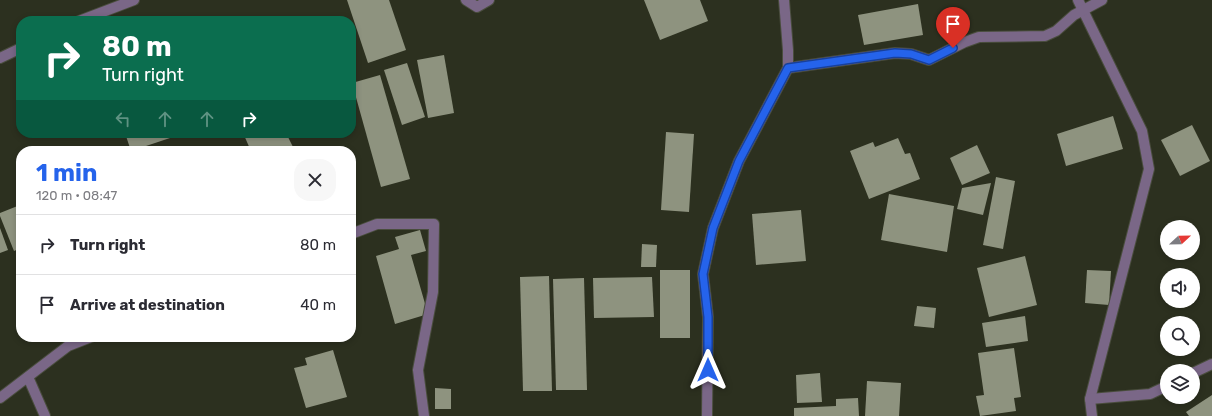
<!DOCTYPE html>
<meta charset="utf-8">
<style>
:root{--surface:#fff;--page:#f7f7f7;--text:#2b2b33;--muted:#7c7c81;--line:#e1e1e2;--accent:#2563eb}
body{margin:0;font-family:Rubik,sans-serif;background:var(--page);color:var(--text);height:100vh;display:flex;flex-direction:column;font-size:15px;white-space:nowrap}
*{box-sizing:border-box;margin:0}
p{font-size:13px;color:var(--muted)}
.icon{flex:none;width:22px;height:22px;fill:none;stroke:currentColor;stroke-width:2;stroke-linecap:round;stroke-linejoin:round}
.map{position:relative;flex:1;overflow:hidden}
.panel{position:absolute;left:16px;top:146px;width:340px;height:196px;display:flex;flex-direction:column;background:var(--surface);border-radius:16px;box-shadow:0 2px 6px #0003}
.panel>*{flex:none}
.top-card{position:absolute;left:16px;top:16px;width:340px;height:122px;border-radius:16px;box-shadow:0 2px 6px #0003;background:#0b6e4f;color:#fff;overflow:hidden}
.needle{width:26px;rotate:68deg}
.controls{position:absolute;left:1160px;top:220px;display:grid;gap:8px}
.controls a{display:grid;place-items:center;width:40px;height:40px;border-radius:50%;background:var(--surface);box-shadow:0 2px 6px #0003;font-size:20px}
.pin{position:absolute;display:grid;place-items:center;width:34px;height:34px;color:#fff;margin:-41px -17px;border-radius:50% 50% 50% 0;rotate:-45deg;box-shadow:0 0 4px #0007}
.pin .icon{rotate:45deg}
.me{position:absolute;width:44px;margin:-22px;rotate:0deg;stroke-linejoin:round;filter:drop-shadow(0 0 3px #0008)}
.turn{display:flex;align-items:center;gap:14px;height:84px;padding:0 20px;font-size:18px}
.turn .icon{width:52px;height:52px;stroke-width:2.5}
.turn b{display:block;font-size:28px;line-height:34px}
.lanes{display:flex;align-items:center;height:38px;padding:0 20px;background:#0003;justify-content:center;gap:20px;direction:ltr}
.lanes .off{opacity:.35}
.round{display:grid;place-items:center;flex:none;width:42px;height:42px;border-radius:16px;background:var(--page)}
.head{display:flex;align-items:center;justify-content:space-between;height:68px;padding:0 20px}
h1{font-size:24px;font-weight:700;line-height:30px;color:var(--accent)}
ul{padding:0;list-style:none}
li{display:flex;align-items:center;gap:12px;height:60px;padding:0 20px;border-top:1px solid var(--line)}
li div{flex:1}
li b{display:block;font-size:15px}
li em{font-style:normal}
.map>svg:first-child{display:block}
.building{fill:#8e937f}
.lines{fill:none;stroke-linecap:round;stroke-linejoin:round}
.minor-casing{stroke:#494d3d;stroke-width:12}
.minor{stroke:#7a6787;stroke-width:10}
.route-casing{stroke:#184099;stroke-width:10}
.route{stroke:#2563eb;stroke-width:7}
</style>
<div class="map">
<svg width="1212" height="416" viewBox="0 0 1212 416">
<rect width="100%" height="100%" fill="#2c301f"/>
<g class="building">
<polygon points="347,0 389,0 406,50 368,63"/>
<polygon points="644,0 700,0 708,21 660,40"/>
<polygon points="918,4 923,35 864,45 858,15"/>
<polygon points="444,55 454,113 428,118 417,60"/>
<polygon points="407,63 425,117 402,125 384,70"/>
<polygon points="380,75 410,179 381,187 352,83"/>
<polygon points="1113,116 1123,149 1066,166 1057,134"/>
<polygon points="1192,125 1210,161 1180,176 1161,140"/>
<polygon points="666,132 694,134 689,212 661,210"/>
<polygon points="125,133 185,133 131,151"/>
<polygon points="243,133 286,133 295,151 251,151"/>
<polygon points="898,138 905,154 910,153 920,179 869,199 850,151 873,142 875,147"/>
<polygon points="977,145 990,173 962,185 950,158"/>
<polygon points="996,177 1015,181 1003,249 983,245"/>
<polygon points="991,183 983,215 957,209 962,188"/>
<polygon points="889,194 954,206 947,252 881,240"/>
<polygon points="20,205 21,209 21,248 14,251 0,216 0,213"/>
<polygon points="801,210 806,261 756,265 752,214"/>
<polygon points="0,228 8,250 0,253"/>
<polygon points="420,230 426,251 411,255 428,314 395,324 376,256 399,249 395,237"/>
<polygon points="642,244 657,245 656,267 641,267"/>
<polygon points="1025,256 1037,305 989,317 977,268"/>
<rect x="660" y="270" width="30" height="68"/>
<polygon points="1087,270 1111,271 1109,305 1085,303"/>
<polygon points="549,276 552,391 523,391 520,277"/>
<polygon points="652,277 654,317 594,318 593,278"/>
<polygon points="584,278 587,390 556,390 553,279"/>
<polygon points="917,306 936,308 934,328 914,326"/>
<polygon points="1025,316 1028,341 986,347 982,323"/>
<polygon points="1014,348 1021,397 1014,398 1016,411 980,416 976,396 984,395 978,353"/>
<polygon points="333,350 347,397 306,408 294,368 307,365 305,358"/>
<polygon points="820,373 822,402 797,403 796,375"/>
<polygon points="867,381 901,383 899,416 865,416"/>
<polygon points="435,388 451,389 451,409 435,409"/>
<polygon points="1212,395 1212,416 1189,416 1186,412"/>
<polygon points="858,398 859,416 794,416 794,408 836,406 836,399"/>
</g>
<g class="lines">
<defs>
<g id="minor">
<polyline points="466,0 477,7 489,0"/>
<polyline points="1078,0 1142,131 1149,169 1090,399 1092,416"/>
<polyline points="79,21 134,0"/>
<polyline points="0,58 21,48"/>
<polyline points="788,68 895,53 911,54 929,60 965,42 979,37 1045,36 1056,31 1074,15 1102,0"/>
<polyline points="351,234 377,224 434,224 433,292 418,370 424,416"/>
<polyline points="1193,373 1212,364"/>
<polyline points="28,377 45,416"/>
<polyline points="0,398 68,346 91,337"/>
<polyline points="1090,399 1150,394 1167,386"/>
<polyline points="707,416 708,317 703,274 713,228 739,161 788,68 788,50 784,0"/>
</g>
</defs>
<use href="#minor" class="minor-casing"/>
<use href="#minor" class="minor"/>
</g>
<g class="lines">
<defs>
<polyline id="route" points="708,370 708,317 703,274 713,228 739,161 788,68 895,53 911,54 929,60 953,48"/>
</defs>
<use href="#route" class="route-casing"/>
<use href="#route" class="route"/>
</g>
</svg>
<div class="controls">
<a><svg class="needle" viewBox="-14 -14 28 28"><path d="M0-13l5 13h-10z" fill="#e53935"/><path d="M0 13l5-13h-10z" fill="#7c7c81"/></svg></a>
<a><svg class="icon" aria-label="sound" viewBox="0 0 24 24"><path d="M4 9h4l5-4v14l-5-4H4zM17 9q2 3 0 6"/></svg></a>
<a><svg class="icon" aria-label="search" viewBox="0 0 24 24"><circle cx="10" cy="10" r="6"/><path d="M15 15l6 6"/></svg></a>
<a><svg class="icon" aria-label="layers" viewBox="0 0 24 24"><path d="M12 4l9 5-9 5-9-5zM3 14l9 5 9-5"/></svg></a>
</div>
<div class="pin" style="left:953px;top:48px;background:#d93025"><svg class="icon" aria-label="arrive" viewBox="0 0 24 24"><path d="M6 21V4h12l-3 4 3 4H6"/></svg></div>
<svg class="me" style="left:708px;top:370px" viewBox="-20 -20 40 40"><path d="M0-17L14 15 0 8-14 15z" fill="#2563eb" stroke="#fff" stroke-width="4"/></svg>
<div class="top-card">
<div class="turn"><svg class="icon" aria-label="right" viewBox="0 0 24 24"><path d="M7 20v-9h11M14 6l5 5-5 5"/></svg><div><b>80 m</b>Turn right</div></div>
<div class="lanes"><svg class="icon off" aria-label="left" viewBox="0 0 24 24"><path d="M17 20v-9H6M10 6l-5 5 5 5"/></svg><svg class="icon off" aria-label="ahead" viewBox="0 0 24 24"><path d="M12 20V5M6 11l6-6 6 6"/></svg><svg class="icon off" aria-label="ahead" viewBox="0 0 24 24"><path d="M12 20V5M6 11l6-6 6 6"/></svg><svg class="icon" aria-label="right" viewBox="0 0 24 24"><path d="M7 20v-9h11M14 6l5 5-5 5"/></svg></div>
</div>
<section class="panel">
<div class="head"><div><h1>1 min</h1><p>120 m · 08:47</p></div><a class="round"><svg class="icon" aria-label="close" viewBox="0 0 24 24"><path d="M6 6l12 12M18 6L6 18"/></svg></a></div>
<ul>
<li><svg class="icon" aria-label="right" viewBox="0 0 24 24"><path d="M7 20v-9h11M14 6l5 5-5 5"/></svg><div><b>Turn right</b></div><em>80 m</em></li>
<li><svg class="icon" aria-label="arrive" viewBox="0 0 24 24"><path d="M6 21V4h12l-3 4 3 4H6"/></svg><div><b>Arrive at destination</b></div><em>40 m</em></li>
</ul>
</section>
</div>
